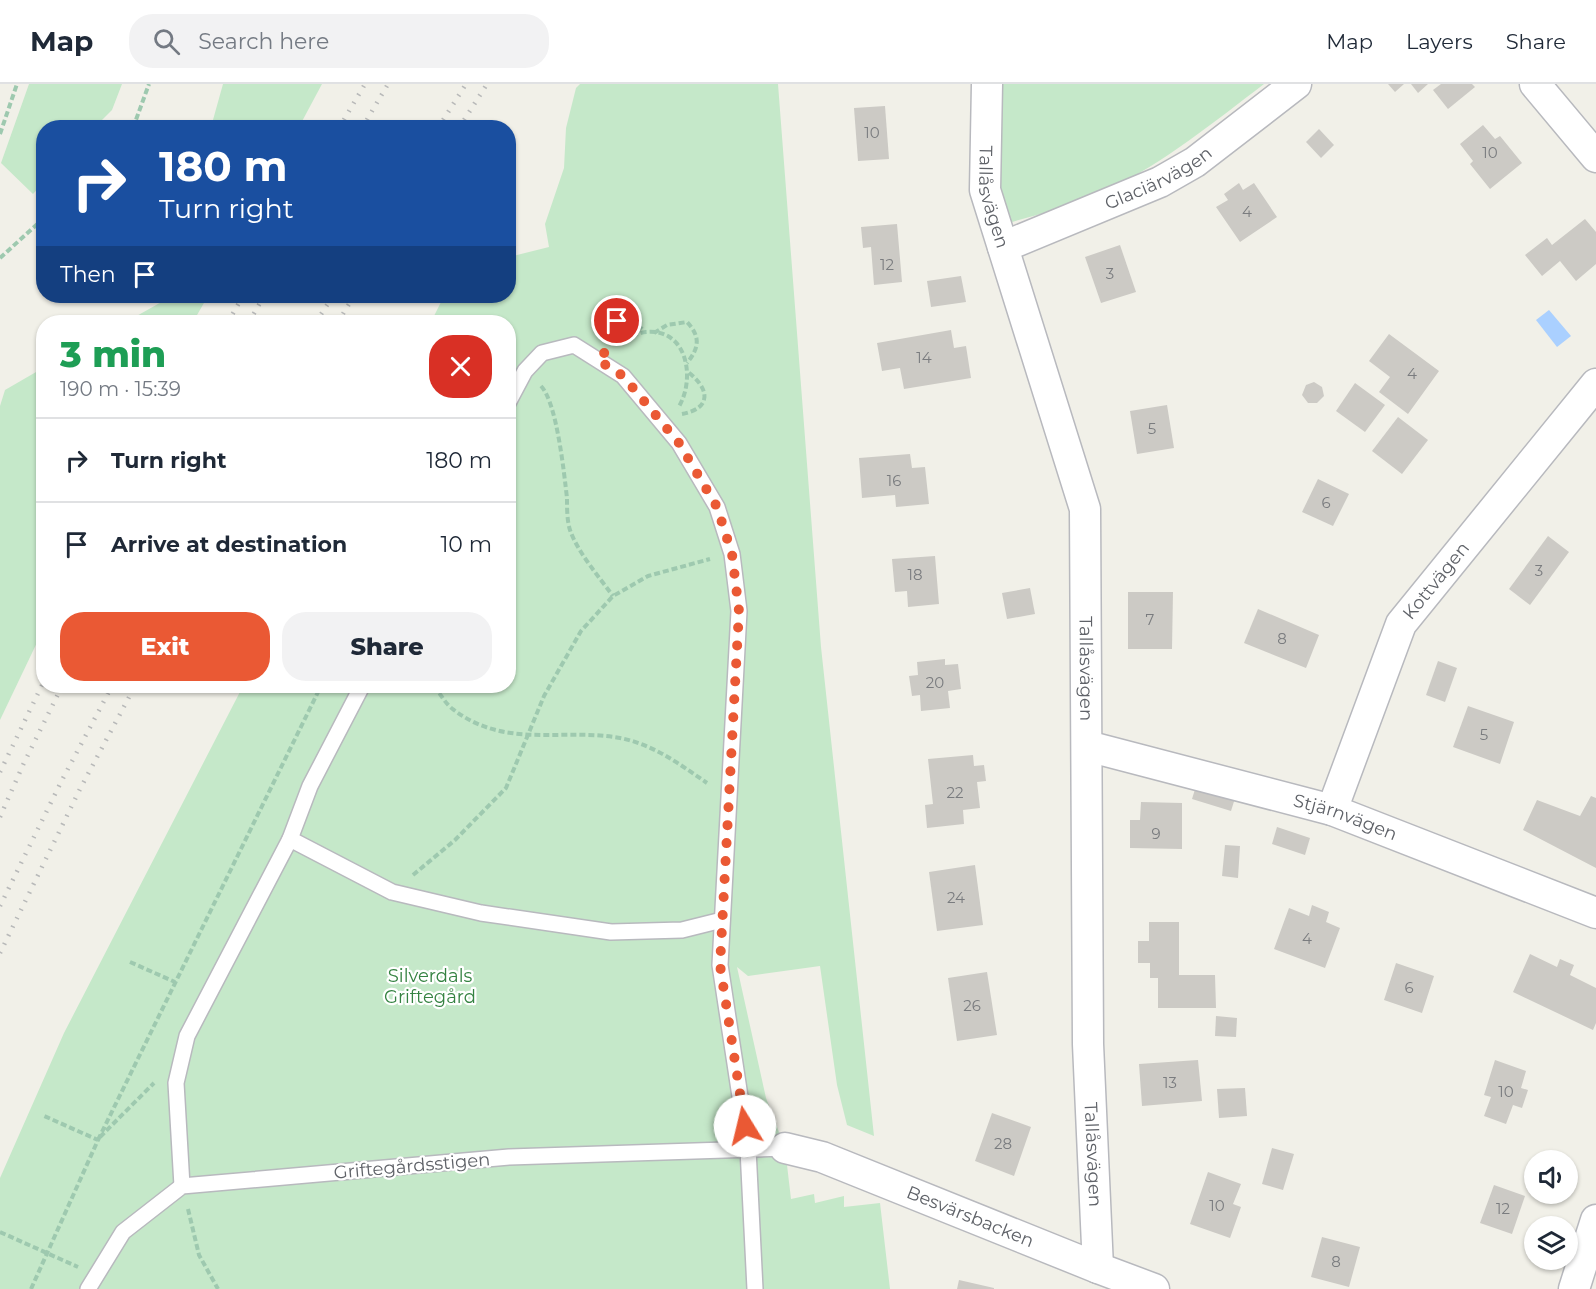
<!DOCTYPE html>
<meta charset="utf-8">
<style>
:root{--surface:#fff;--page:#f2f2f3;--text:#1f2937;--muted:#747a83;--line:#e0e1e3;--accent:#ea5934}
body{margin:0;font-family:Montserrat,sans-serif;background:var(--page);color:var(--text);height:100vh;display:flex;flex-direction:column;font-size:22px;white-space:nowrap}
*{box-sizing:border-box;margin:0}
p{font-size:20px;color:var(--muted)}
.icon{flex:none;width:33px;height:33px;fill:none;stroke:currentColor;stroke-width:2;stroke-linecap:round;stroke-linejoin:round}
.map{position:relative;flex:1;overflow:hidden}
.sheet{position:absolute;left:36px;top:231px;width:480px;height:378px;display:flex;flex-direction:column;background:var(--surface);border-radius:24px;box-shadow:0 2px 4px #0004}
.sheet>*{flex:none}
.guide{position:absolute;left:36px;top:36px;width:480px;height:183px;border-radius:24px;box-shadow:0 2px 4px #0004;background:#1a4fa0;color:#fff;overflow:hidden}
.fabs{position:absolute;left:1524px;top:1066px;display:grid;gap:12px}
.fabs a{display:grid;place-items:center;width:54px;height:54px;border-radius:50%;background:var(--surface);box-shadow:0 2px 4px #0004;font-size:30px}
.pin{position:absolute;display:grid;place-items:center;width:51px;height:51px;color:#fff;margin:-26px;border:3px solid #fff;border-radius:50%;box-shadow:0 2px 6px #0007}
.me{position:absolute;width:66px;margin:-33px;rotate:351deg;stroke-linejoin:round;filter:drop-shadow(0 0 4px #0008)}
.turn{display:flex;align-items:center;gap:21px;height:126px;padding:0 24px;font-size:27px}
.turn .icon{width:78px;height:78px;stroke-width:2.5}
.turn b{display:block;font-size:42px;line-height:51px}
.then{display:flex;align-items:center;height:57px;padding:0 24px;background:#0003;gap:12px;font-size:22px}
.round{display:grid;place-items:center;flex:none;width:63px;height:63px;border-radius:24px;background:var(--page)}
.headline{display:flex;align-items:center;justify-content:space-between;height:102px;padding:0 24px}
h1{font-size:36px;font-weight:800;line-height:45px;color:#1e9e55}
.primary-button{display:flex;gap:12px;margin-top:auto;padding:12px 24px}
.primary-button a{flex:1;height:69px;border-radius:24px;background:var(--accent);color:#fff;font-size:24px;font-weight:800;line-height:69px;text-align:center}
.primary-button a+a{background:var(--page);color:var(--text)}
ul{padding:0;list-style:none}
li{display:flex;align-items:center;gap:18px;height:84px;padding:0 24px;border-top:2px solid var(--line)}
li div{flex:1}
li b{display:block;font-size:22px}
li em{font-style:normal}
header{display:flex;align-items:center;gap:36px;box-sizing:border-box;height:84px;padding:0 30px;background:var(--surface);border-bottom:2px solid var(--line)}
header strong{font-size:28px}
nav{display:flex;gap:33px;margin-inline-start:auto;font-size:21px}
.search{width:420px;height:54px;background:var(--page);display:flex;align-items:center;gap:15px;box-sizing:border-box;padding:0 21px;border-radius:24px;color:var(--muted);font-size:22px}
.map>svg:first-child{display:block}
.green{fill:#c5e8c9}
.water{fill:#aad0ff}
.building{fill:#cccac5}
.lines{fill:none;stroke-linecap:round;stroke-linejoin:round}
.service-casing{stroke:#b8b9be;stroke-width:18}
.minor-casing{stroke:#b8b9be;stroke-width:33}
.path{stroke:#9ec9af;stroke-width:4;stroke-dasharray:6 3;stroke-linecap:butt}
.service{stroke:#fff;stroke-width:15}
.minor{stroke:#fff;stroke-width:30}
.rail{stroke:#b8b9b9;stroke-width:4.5;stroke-dasharray:1.5 8;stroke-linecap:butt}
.route{stroke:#ea5934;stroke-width:10;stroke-dasharray:0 18}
.labels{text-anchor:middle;stroke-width:4.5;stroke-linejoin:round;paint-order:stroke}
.number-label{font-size:15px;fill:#7a7c7f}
.street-label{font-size:18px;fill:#5f6268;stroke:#fff}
.park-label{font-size:18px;fill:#348241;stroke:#fff}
</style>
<header>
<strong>Map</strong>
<div class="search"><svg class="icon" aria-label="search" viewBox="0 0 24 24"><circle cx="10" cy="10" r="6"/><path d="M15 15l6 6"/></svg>Search here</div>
<nav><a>Map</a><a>Layers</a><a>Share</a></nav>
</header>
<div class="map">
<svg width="1596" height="1205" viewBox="0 0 1596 1205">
<rect width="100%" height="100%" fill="#f1f0e8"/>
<g class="green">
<polygon points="29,0 122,0 112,26 95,43 44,44 43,99 33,110 1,79"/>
<polygon points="223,0 322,0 299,43 211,43"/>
<polygon points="580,0 778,0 821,563 874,1052 847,1041 837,1001 820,882 748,892 737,883 766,1014 785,1064 791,1115 814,1110 815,1119 844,1112 844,1123 880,1119 890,1205 0,1205 0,1094 64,949 243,602 508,602 508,238 431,238 444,212 508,212 509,173 549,163 545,140 564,84 566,44 576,4"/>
<path d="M 993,0 L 1264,0 C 1214,38 1165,78 1108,106 C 1077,122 1042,129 1008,139 L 991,82 Z"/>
<polygon points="167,212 208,212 193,238 126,238 165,216"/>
<polygon points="43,284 43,546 0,636 0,322 5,306"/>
</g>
<polygon class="water" points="1549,226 1571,252 1557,263 1536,236"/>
<g class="building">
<polygon points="1388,0 1404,0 1395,8"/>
<polygon points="1411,0 1428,0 1418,9"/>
<polygon points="1441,0 1472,0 1475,3 1448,25 1433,6"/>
<polygon points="885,22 889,75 858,77 854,24"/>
<polygon points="1483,41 1495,55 1500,52 1522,79 1490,105 1470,80 1473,77 1460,60"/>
<polygon points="1319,45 1334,61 1321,74 1306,58"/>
<polygon points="1239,99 1243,106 1254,99 1277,133 1240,158 1216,123 1228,116 1224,110"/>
<polygon points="1585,135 1596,148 1596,180 1576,197 1560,177 1542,192 1525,171 1547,154 1552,161"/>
<polygon points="897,140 902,198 874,201 871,163 863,164 861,143"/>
<polygon points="1120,161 1136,208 1101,219 1085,173"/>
<polygon points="961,192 966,218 931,223 927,197"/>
<polygon points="951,246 954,264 966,262 971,294 904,305 900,284 882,287 877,259"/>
<polygon points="1389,250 1439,287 1408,330 1379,308 1390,293 1369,277"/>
<polygon points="1314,298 1322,303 1324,312 1317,319 1308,319 1302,311 1306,301"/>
<polygon points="1355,299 1385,321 1365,348 1336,327"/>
<polygon points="1167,321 1174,364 1137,370 1130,327"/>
<polygon points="1398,333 1428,356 1402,390 1372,367"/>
<polygon points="910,370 912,384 925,383 929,420 896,423 895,411 862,414 859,374"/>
<polygon points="1318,395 1349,410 1333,442 1302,428"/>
<polygon points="1548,452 1569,468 1530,521 1509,505"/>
<polygon points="935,472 939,520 908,523 907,507 895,508 892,475"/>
<polygon points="1030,504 1035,530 1007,535 1002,509"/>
<polygon points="1128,508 1173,508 1172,565 1128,565"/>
<polygon points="1258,525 1319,551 1306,584 1244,559"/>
<polygon points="945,575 945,581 958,580 961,605 948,607 950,624 921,627 920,611 912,612 909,592 918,591 917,578"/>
<polygon points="1438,577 1457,584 1445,618 1426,611"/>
<polygon points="1468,622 1514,638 1500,680 1453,663"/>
<polygon points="973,671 974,682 984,681 986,697 977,698 980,724 963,726 964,740 927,744 925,721 933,720 928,675"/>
<polygon points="1197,699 1236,711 1231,727 1192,715"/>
<polygon points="1591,712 1596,714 1596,784 1523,746 1537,716 1580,732"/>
<polygon points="1141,718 1182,719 1182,765 1130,764 1130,736 1140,736"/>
<polygon points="1277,743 1310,754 1305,771 1272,760"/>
<polygon points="1225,761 1240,762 1238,794 1222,792"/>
<polygon points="975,781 983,841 937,847 929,788"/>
<polygon points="1312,821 1329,828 1326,838 1340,844 1325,884 1274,865 1289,824 1309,832"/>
<polygon points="1149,838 1179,838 1179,891 1215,891 1216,924 1158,924 1158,894 1150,894 1150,879 1138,879 1138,857 1149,857"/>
<polygon points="1530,870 1557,883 1560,875 1574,881 1570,891 1596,904 1596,939 1593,946 1513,908"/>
<polygon points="1396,879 1434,892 1422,929 1384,916"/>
<polygon points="987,888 997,951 957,957 948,894"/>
<polygon points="1216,932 1237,934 1236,953 1215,952"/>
<polygon points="1198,976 1202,1017 1142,1022 1139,980"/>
<polygon points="1495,976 1526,987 1521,1004 1528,1006 1522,1024 1513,1021 1506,1040 1484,1032 1491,1013 1484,1011"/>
<polygon points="1245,1004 1247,1032 1219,1034 1217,1005"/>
<polygon points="992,1029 1031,1043 1014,1092 975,1077"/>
<polygon points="1272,1064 1294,1070 1283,1106 1262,1100"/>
<polygon points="1208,1088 1241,1100 1233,1120 1241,1123 1230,1154 1190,1140"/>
<polygon points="1494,1101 1525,1112 1512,1150 1480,1139"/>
<polygon points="1322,1153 1360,1163 1349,1203 1311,1193"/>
<polygon points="959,1196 994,1204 994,1205 957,1205"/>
</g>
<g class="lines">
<defs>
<g id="service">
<polyline points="508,319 525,287 542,269 574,261 623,292 679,359 717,423 732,470 739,527 720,881 748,1065 755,1205"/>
<polyline points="290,755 392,808 481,829 611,848 682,846 722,836"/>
<polyline points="182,1102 176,999 187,952 290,755 310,702 362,602"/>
<polyline points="88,1205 123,1148 182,1102 509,1073 785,1064"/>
</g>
<g id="minor">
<path id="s1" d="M 987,0 L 985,106 L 1085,425 L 1088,960 L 1098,1184"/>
<polyline points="1535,0 1596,73"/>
<path id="s2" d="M 1003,163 L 1160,98 L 1195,78 L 1296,0"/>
<path id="s3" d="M 1087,662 L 1332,726 L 1596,829"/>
<path id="s4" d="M 1332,726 L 1401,540 L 1596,300"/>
<path id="s5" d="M 785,1064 L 822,1073 L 1098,1184 L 1154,1205"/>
<polyline points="1574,1205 1596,1136"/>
</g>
</defs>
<use href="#service" class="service-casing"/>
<use href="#minor" class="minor-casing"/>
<g class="path">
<polyline points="133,44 149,0"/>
<polyline points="0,50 17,0"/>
<polyline points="0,174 44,134"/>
<path d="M 654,249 L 667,241 L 687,238 C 701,253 699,264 687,279"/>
<path d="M 607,256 C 613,228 628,230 645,248"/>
<path d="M 616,260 C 625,256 635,249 646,248 C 688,244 696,296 678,324"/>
<path d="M 541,302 C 557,319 564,389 567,414 C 567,424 567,437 570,446 C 577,467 599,493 613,512"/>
<path d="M 682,330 C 713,324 709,304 688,288"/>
<path d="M 434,602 C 440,609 446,621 454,626 C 504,664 559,645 614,653 C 650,658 678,679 707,699"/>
<polyline points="413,791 455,756 506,704 544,612 581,547 613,512 648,492 710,475"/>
<polyline points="130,878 175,898"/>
<polyline points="100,1053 154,999"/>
<polyline points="98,1056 321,602"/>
<polyline points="188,1125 199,1171 218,1205"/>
<polyline points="0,1148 78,1183"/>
<polyline points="31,1205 98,1056 42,1031"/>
</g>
<use href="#service" class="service"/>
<use href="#minor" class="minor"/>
<g class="rail">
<polyline points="339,44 365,0"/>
<polyline points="362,44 388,0"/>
<polyline points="438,44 466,0"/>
<polyline points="459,44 487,0"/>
<polyline points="228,238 243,212"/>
<polyline points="249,238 264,212"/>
<polyline points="316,238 333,212"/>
<polyline points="338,238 354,212"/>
<polyline points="0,688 44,597"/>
<polyline points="0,733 23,681 62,602"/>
<polyline points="0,822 61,698 112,602"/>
<polyline points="0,869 80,705 135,602"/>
</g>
</g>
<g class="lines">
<polyline class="route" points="617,237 610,243 605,268 598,276 623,292 679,359 717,423 732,470 739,527 720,881 745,1042"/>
</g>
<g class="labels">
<g class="number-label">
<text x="872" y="54">10</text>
<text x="1490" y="74">10</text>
<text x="1247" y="133">4</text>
<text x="887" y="186">12</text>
<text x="1110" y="195">3</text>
<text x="924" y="279">14</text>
<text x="1412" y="295">4</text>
<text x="1152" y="350">5</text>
<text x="894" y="402">16</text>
<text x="1326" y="424">6</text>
<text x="1539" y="492">3</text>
<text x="915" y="496">18</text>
<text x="1150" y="541">7</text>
<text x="1282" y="560">8</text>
<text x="935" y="604">20</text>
<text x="1484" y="656">5</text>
<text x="955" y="714">22</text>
<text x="1156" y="755">9</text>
<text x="956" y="819">24</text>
<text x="1307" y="860">4</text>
<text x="1409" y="909">6</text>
<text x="972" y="927">26</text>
<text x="1170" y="1004">13</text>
<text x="1506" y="1013">10</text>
<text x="1003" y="1065">28</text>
<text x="1217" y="1127">10</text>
<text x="1503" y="1130">12</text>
<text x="1336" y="1183">8</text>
</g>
<g class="street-label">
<text dy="6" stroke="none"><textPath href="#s2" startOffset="170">Glaciärvägen</textPath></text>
<text dy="6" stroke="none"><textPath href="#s1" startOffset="114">Tallåsvägen</textPath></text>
<text dy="6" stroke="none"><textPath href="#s4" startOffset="254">Kottvägen</textPath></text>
<text dy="6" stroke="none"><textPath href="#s1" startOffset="600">Tallåsvägen</textPath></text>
<text dy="6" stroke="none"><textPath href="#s3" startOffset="268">Stjärnvägen</textPath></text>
<text dy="6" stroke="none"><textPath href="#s1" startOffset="1086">Tallåsvägen</textPath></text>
<text transform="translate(412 1082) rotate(-5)" y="6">Griftegårdsstigen</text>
<text dy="6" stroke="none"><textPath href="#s5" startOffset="198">Besvärsbacken</textPath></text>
</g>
<g class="park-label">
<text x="430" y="898">Silverdals<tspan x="430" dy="21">Griftegård</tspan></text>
</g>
</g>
</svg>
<div class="fabs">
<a><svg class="icon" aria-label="sound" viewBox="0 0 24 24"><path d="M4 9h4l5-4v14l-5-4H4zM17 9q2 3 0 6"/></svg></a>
<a><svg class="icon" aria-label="layers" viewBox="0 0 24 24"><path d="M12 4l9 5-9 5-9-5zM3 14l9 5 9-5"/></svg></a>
</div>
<div class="pin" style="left:617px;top:237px;background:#d93025"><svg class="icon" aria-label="arrive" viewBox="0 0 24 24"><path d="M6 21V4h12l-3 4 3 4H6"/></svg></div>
<svg class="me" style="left:745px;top:1042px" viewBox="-20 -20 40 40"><circle r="19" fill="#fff"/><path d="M0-13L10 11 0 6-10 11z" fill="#ea5934"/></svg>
<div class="guide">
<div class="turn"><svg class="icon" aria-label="right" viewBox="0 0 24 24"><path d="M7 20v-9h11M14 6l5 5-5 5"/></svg><div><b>180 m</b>Turn right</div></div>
<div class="then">Then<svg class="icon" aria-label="arrive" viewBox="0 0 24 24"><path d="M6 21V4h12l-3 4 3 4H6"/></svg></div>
</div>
<section class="sheet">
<div class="headline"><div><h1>3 min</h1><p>190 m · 15:39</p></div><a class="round" style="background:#d93025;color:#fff"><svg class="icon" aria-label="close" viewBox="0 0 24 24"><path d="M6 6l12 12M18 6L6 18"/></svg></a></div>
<ul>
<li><svg class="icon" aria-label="right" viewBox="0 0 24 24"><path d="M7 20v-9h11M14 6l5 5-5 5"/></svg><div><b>Turn right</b></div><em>180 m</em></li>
<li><svg class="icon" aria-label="arrive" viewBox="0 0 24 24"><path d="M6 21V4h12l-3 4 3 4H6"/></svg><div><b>Arrive at destination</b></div><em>10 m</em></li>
</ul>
<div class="primary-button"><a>Exit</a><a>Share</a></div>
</section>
</div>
